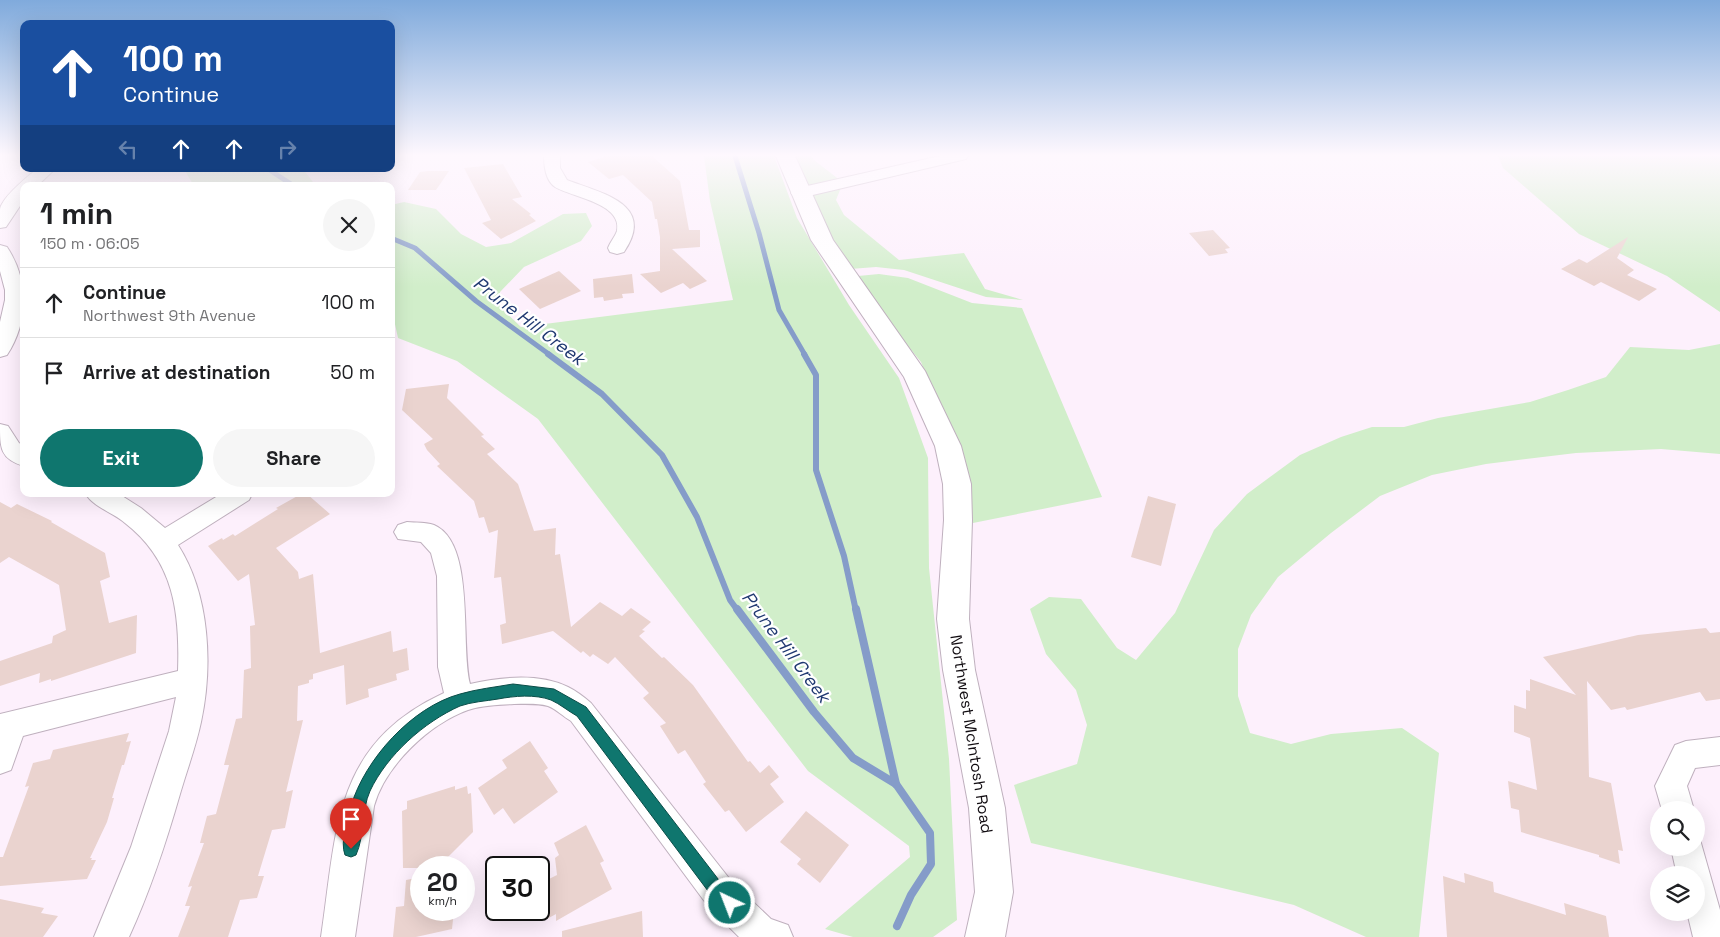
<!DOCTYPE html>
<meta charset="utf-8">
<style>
:root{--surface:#fff;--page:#f6f6f6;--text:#202124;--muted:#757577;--line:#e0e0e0;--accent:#0f766e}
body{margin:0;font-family:"Space Grotesk",sans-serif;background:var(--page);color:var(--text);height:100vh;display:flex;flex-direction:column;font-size:19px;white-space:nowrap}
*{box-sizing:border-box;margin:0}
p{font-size:16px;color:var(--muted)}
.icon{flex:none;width:28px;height:28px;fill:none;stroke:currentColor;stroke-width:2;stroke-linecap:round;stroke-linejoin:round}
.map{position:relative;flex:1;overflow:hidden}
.side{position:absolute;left:20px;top:182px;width:375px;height:315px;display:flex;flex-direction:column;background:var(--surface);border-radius:10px;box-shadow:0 5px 20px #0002}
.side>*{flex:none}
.guide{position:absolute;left:20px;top:20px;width:375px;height:152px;border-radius:10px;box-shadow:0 5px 20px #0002;background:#1a4fa0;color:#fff;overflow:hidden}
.buttons{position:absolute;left:1650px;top:801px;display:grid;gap:10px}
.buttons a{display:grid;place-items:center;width:55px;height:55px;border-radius:50%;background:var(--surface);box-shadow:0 5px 20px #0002;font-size:25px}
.speed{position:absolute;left:410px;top:856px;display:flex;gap:10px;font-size:25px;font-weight:700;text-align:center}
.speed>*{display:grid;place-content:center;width:65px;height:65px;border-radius:50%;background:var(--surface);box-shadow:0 5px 20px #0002;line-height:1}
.speed small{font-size:12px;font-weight:400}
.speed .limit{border:2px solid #111;border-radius:8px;background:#fff;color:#111}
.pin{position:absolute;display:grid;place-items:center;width:42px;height:42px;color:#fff;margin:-51px -21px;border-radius:50% 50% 50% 0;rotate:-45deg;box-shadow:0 0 5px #0007}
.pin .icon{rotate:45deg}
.me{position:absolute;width:55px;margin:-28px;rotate:317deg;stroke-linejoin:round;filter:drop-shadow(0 0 4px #0008)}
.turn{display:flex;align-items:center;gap:18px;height:105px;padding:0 20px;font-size:22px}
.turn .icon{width:65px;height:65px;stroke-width:2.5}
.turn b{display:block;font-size:35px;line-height:42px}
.lanes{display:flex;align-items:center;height:48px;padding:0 20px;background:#0003;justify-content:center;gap:25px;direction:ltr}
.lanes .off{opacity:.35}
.round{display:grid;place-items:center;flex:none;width:52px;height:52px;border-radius:26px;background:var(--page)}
.headline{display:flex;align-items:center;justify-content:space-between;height:85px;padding:0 20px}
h1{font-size:30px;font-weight:700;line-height:38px}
.button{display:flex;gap:10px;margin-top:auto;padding:10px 20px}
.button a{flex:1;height:58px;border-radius:30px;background:var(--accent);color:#fff;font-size:20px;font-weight:700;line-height:58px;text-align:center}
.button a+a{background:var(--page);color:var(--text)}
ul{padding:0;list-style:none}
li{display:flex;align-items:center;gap:15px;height:70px;padding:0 20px;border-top:1px solid var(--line)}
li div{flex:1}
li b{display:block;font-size:19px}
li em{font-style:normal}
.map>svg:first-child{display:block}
.green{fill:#d1eeca}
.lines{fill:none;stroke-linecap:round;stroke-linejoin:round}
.stream-far2{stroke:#859cc9;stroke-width:5}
.stream-far1{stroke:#859cc9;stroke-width:6}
.stream{stroke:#859cc9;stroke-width:8}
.building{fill:#ead3cf}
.minor-casing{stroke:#bfb0be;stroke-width:2}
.tertiary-casing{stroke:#bfb0be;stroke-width:2}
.minor{fill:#fff;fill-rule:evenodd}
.tertiary{fill:#fff;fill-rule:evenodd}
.route{fill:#0f766e;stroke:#0a4d48}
.labels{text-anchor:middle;stroke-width:4.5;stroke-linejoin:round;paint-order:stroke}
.street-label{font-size:16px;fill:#120d12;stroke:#fff}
.water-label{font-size:18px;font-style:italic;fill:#203971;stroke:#fff}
</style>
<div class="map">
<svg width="1720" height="937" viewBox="0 0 1720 937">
<rect width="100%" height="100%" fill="#fdf0fc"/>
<g class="green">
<polygon points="704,156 774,156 797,218 849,305 899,378 928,458 929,568 949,759 957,920 933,937 853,937 825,929 910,857 909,846 808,771 538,419 457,361 398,338 391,306 391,205 404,202 436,209 461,234 486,247 511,243 563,214 586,213 592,226 581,241 524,267 500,292 500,307 521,327 733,300 710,201"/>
<polygon points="791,156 812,156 814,160 841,181 804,190"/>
<polygon points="1498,156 1720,156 1720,312 1667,276 1579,234 1503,168"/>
<polygon points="184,169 303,169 316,186 194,186"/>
<polygon points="842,185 836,200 844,215 899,260 964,253 985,289 1023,300 986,297 904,270 876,267 850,269 805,194"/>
<polygon points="879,274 908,278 972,303 1022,308 1102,497 973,523 969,497 935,396 921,362 903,340 858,276"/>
<polygon points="1720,344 1720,454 1661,449 1576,453 1486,464 1432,475 1380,496 1331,533 1278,577 1251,615 1238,649 1238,696 1250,733 1291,744 1331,734 1402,728 1439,753 1419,937 1366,937 1294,905 1031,843 1014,785 1077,764 1087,725 1076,690 1046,654 1030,609 1049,597 1081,599 1117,648 1136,660 1175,613 1214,530 1247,494 1300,455 1341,437 1372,427 1404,427 1438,418 1530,402 1568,390 1606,377 1630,347 1689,350"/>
</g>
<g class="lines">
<g class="stream-far2">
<polyline points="735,156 759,233 779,310 805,355"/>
<polyline points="268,169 294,186"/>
<polyline points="391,238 415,248 476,301 550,355"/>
</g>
<g class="stream-far1">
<polyline points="548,354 602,394 662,455 697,517 730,600 738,611"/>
<polyline points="804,354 816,375 816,470 844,556 856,611"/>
</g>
<g class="stream">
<polyline points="737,609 814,712 853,758 896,784 930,833 931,864 911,895 897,926"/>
<polyline points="856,609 896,784"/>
</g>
</g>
<g class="building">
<polygon points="607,156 652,156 680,181 689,230 700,230 700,247 672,249 707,281 690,289 683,283 661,293 640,274 660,271 660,237 657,219 655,219 652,202 623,175 609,179 588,162"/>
<polygon points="503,164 522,197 512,199 531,214 529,215 536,221 501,239 482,223 491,220 464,168"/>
<polygon points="428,171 449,171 436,190 408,190 420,172"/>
<polygon points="1213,230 1230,248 1225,249 1228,253 1209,256 1189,233"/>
<polygon points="1628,237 1617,258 1634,270 1627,275 1657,289 1639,301 1601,282 1594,286 1561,269 1579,259 1587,263"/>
<polygon points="559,271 581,291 540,309 519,289"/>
<polygon points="632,274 634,293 622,294 623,298 604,301 603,297 594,298 593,279"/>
<polygon points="449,384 447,398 484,435 481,436 495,449 487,454 518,484 534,531 556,528 555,555 560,554 571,627 600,602 622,616 631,608 651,622 642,630 645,631 639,636 662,658 664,657 693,685 748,762 750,761 760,773 769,765 779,777 770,784 784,802 746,832 729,810 725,812 703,784 706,782 685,750 678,754 660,726 666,723 643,698 649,693 615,657 608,664 593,654 590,657 583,651 581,653 553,631 502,644 500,625 506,623 501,577 494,578 498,530 489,533 484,517 479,518 474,501 437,466 440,464 427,450 424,444 433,439 402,410 406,389"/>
<polygon points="301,494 307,494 330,514 276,548 298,572 299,579 313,574 320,653 391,631 393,652 407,648 409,670 396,674 397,680 368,689 369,697 346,705 344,665 313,674 313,679 309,680 309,683 298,686 297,721 303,720 286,792 293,790 285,828 272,830 258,876 264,876 257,898 240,900 228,937 178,937 190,906 185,906 192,886 188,887 204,843 200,843 207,816 216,814 229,765 224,765 236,719 242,718 244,670 251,668 250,626 255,625 249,574 238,581 208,546 222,538 223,540 233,534 235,536 278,509 276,508"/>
<polygon points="1148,496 1176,504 1161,566 1131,557"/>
<polygon points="0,502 11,508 17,504 52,521 51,522 105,553 110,577 100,581 109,623 137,615 136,653 51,681 51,679 39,683 40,673 0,686 0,661 52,643 53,636 66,630 59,585 9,557 0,563"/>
<polygon points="1706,628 1710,633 1720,632 1720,699 1706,701 1700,692 1627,710 1625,707 1611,710 1587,681 1589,777 1611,783 1623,851 1618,850 1620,864 1599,857 1599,855 1521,832 1519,810 1511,808 1508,781 1537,790 1530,738 1514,732 1514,705 1526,709 1526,690 1530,691 1530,679 1576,695 1543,657 1638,635"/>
<polygon points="129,733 126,742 131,741 124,765 122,765 112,798 114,798 107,822 90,858 92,858 91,860 96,860 87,879 0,886 0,857 3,857 29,786 25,787 33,763 50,759 53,750"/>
<polygon points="530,741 548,768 544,771 558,792 514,824 503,808 494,815 478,788 507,768 502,760"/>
<polygon points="455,786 455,790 467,786 468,794 471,793 473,832 437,868 403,868 402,811 407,809 407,801"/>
<polygon points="806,811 849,845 820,883 797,864 801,859 780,842"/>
<polygon points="586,825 604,861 600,863 612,889 556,921 556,914 547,919 539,899 539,884 557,875 555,858 559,855 554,843"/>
<polygon points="1464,873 1493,882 1494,892 1566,915 1564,903 1606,916 1609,937 1447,937 1443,876 1465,883"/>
<polygon points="421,877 421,910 454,910 452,929 416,937 393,937 396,907 404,906 406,880"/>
<polygon points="0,899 44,908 41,913 58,916 43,937 0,937"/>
<polygon points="642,911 643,937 562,937 562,931"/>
</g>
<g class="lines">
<defs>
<g id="minor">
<path d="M 544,156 L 560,156 L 560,168 L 567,180 C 601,193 657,204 624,252 L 617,254 L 610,252 L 608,248 C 610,242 615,237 617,231 C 623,203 571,197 555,187 C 546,181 544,166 544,156 Z"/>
<polygon points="940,156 968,156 966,159 800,198 794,197 791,193 794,189"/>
<path d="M 37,169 L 55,169 L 37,186 L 24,186 L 24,200 L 6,227 L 0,228 C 0,222 0,215 0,209 C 3,196 27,177 37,169 Z"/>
<path d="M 0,245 L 7,247 C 29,280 29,321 7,355 L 0,357 L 0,322 L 5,300 L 5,290 L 0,271 Z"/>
<path d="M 0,424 L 8,426 L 19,443 L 24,446 L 24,466 C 0,459 0,448 0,424 Z"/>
<path d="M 86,494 L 119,494 L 141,508 L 165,528 L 221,494 L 252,494 L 249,500 L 178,545 C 210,595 213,666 201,722 C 196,746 187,770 180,794 C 166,843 150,891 129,937 L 94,937 L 131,847 L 169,731 L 176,697 L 23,736 L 11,770 L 0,774 L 0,714 L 178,671 C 180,612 174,561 125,523 C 114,513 93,507 86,494 Z"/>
<path d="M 407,522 C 416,523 425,522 434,525 C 476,543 460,644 470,684 C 501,677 539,673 568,687 C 576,691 584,697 591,703 L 732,882 L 771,919 L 788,925 L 793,937 L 739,937 L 708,906 L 571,721 C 564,717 556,709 548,706 C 538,703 525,704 514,704 C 499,705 483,705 468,710 C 429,724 385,766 374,806 L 355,937 L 321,937 C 337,831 332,745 444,693 L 438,667 L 437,576 L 431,553 L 421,542 L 398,539 L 394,532 L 398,525 Z"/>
<polygon points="1720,737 1720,765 1695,768 1687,786 1694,810 1662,810 1655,786 1675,745 1686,741"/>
<polygon points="1696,836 1699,836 1720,910 1720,937 1693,937 1687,912 1696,912 1696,875 1677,875 1671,848 1696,848"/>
</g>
<polygon id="tertiary" points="776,156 795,156 833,240 925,371 961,446 971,484 972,520 969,619 975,670 1005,808 1013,892 1005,937 965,937 975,892 969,808 943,670 937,619 944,520 943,484 935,446 904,377 811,240"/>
</defs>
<use href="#minor" class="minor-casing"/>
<use href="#tertiary" class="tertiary-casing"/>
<use href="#minor" class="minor"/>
<use href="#tertiary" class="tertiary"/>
</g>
<linearGradient id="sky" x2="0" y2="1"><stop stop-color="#80aadc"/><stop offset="0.54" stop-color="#fef8fe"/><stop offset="1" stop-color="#fef8fe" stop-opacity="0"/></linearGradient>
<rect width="1720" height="287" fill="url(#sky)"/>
<path class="route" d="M 513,684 L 554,689 L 586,707 L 725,888 L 735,897 L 738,903 L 735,908 L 730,911 L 714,899 L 577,716 C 568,711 560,704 551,700 C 535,694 514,696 498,699 C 486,701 471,702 460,706 C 424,722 387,755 370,791 C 361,811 365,835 356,855 L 351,857 L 345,855 C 340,842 347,819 351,806 C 365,759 412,707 460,694 C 477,689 496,687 513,684 Z"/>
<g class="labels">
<g class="street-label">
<text transform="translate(972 734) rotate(81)" y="6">Northwest McIntosh Road</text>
</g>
<g class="water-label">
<text transform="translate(529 321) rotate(37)" y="6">Prune Hill Creek</text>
<text transform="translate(786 647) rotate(53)" y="6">Prune Hill Creek</text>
</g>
</g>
</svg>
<div class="buttons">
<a><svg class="icon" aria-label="search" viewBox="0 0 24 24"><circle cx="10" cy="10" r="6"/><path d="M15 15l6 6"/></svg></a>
<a><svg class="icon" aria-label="layers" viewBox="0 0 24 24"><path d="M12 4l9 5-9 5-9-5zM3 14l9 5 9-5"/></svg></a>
</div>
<div class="speed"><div>20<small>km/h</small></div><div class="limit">30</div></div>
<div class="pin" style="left:351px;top:849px;background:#d93025"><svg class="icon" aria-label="arrive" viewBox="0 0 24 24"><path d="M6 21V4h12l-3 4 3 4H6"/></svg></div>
<svg class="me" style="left:730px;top:903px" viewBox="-20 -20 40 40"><circle r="17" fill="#0f766e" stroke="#fff" stroke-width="3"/><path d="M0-11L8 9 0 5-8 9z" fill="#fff"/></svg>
<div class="guide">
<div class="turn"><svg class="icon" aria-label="ahead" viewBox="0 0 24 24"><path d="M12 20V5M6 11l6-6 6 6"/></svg><div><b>100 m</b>Continue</div></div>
<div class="lanes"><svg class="icon off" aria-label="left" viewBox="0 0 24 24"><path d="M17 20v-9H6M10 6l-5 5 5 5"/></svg><svg class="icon" aria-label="ahead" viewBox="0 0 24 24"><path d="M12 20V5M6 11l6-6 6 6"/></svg><svg class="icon" aria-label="ahead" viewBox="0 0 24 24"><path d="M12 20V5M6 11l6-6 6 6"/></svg><svg class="icon off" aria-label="right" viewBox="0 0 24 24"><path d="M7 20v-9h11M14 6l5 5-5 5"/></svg></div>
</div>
<section class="side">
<div class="headline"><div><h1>1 min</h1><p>150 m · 06:05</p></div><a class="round"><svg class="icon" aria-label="close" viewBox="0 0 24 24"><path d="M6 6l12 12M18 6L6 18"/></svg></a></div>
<ul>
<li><svg class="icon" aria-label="ahead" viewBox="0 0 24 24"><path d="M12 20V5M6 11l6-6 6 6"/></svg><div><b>Continue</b><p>Northwest 9th Avenue</p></div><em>100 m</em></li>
<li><svg class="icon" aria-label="arrive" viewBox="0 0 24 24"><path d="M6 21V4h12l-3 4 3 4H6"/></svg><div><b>Arrive at destination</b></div><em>50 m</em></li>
</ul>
<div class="button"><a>Exit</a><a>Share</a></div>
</section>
</div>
